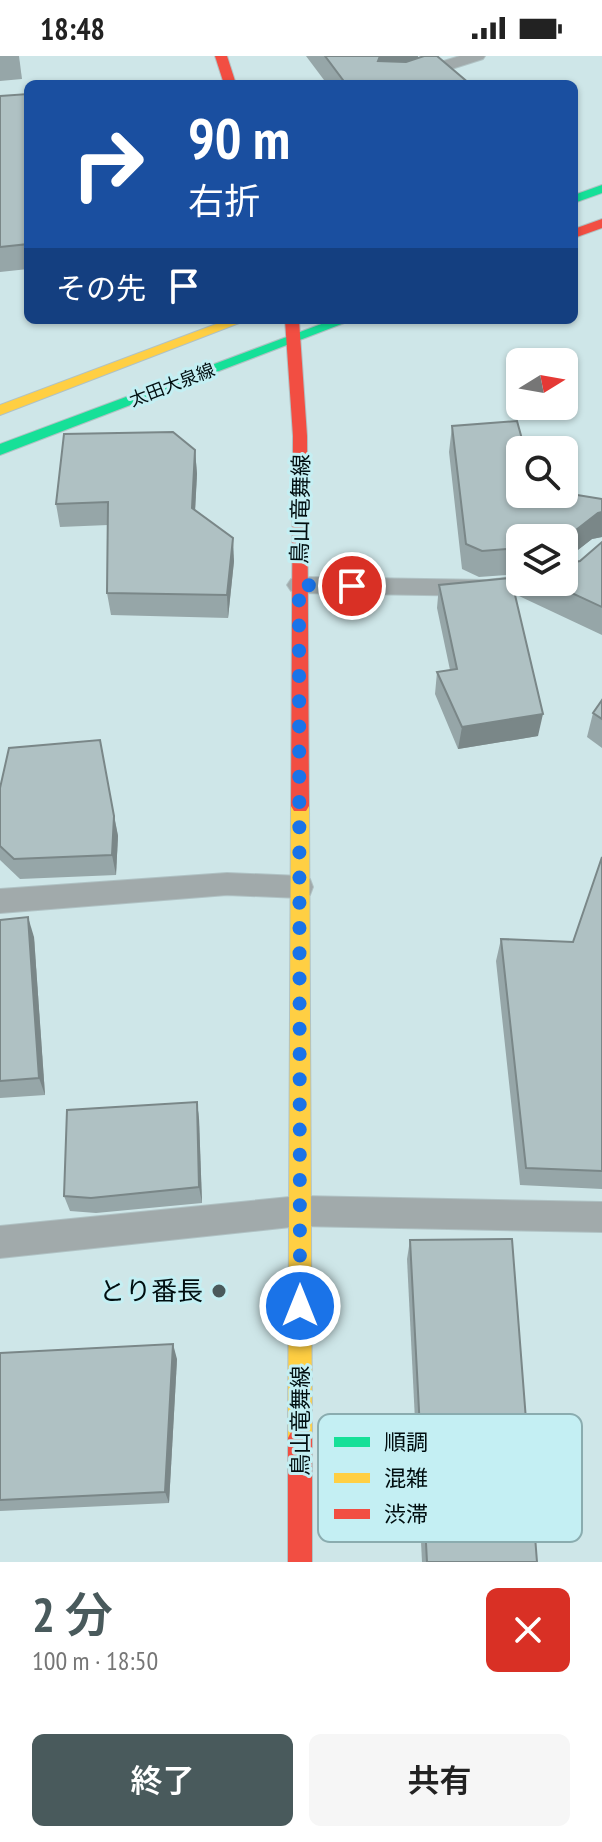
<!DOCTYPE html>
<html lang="ja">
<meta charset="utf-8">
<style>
:root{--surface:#fff;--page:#f6f6f6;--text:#222;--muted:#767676;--accent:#495a5c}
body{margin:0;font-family:"PT Sans Narrow","Noto Sans JP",sans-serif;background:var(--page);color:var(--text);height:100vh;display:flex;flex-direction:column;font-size:30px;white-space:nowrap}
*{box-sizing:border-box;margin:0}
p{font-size:26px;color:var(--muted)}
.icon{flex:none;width:44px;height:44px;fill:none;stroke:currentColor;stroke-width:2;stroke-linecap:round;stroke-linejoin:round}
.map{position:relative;height:1506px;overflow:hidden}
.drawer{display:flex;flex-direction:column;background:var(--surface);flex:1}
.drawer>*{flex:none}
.banner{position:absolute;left:24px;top:24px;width:554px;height:244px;border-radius:12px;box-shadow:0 2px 6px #0004;background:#1a4fa0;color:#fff;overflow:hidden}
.needle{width:52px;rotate:79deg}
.fabs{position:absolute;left:506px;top:292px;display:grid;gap:16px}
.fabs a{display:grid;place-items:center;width:72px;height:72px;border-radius:12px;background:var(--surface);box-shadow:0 2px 6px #0004;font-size:40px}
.pin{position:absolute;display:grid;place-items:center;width:68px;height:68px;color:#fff;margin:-34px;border:4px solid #fff;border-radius:50%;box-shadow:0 2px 8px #0007}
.me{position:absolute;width:88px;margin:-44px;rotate:0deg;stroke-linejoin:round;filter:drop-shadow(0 0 6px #0008)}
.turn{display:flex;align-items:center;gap:28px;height:168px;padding:0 32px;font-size:36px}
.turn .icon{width:104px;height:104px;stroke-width:2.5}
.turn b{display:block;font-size:56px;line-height:68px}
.then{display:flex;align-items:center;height:76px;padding:0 32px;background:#0003;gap:16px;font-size:30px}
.round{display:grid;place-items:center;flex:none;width:84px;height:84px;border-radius:12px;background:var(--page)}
.head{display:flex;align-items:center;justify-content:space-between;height:136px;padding:0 32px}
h1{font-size:48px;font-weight:600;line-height:60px;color:var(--accent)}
.action{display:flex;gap:16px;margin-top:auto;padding:16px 32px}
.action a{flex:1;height:92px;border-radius:12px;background:var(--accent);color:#fff;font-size:32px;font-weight:600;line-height:92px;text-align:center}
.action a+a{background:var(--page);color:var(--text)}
.status{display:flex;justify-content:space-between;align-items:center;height:56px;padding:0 40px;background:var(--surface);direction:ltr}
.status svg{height:22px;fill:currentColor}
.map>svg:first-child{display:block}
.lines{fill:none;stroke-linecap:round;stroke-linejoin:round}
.lane-casing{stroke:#b0c2c4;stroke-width:2}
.fast-casing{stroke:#b0c2c4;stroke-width:2}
.slow-casing{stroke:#b0c2c4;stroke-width:2}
.jam-casing{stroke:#b0c2c4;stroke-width:2}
.lane{fill:#a1aaab;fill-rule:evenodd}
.fast{fill:#16e098;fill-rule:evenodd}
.slow{fill:#ffcf43;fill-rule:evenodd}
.jam{fill:#f24e42;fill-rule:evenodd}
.wall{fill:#96a6a8}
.shaded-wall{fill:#7a8788}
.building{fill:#afc1c3;stroke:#7a8788;stroke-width:2}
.route{stroke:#1a73e8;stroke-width:14;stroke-dasharray:0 25.2}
.poi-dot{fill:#495a5c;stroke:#c4eff3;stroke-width:3}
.labels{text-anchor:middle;stroke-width:6;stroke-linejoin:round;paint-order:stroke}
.far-street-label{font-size:18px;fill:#010e10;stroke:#c4eff3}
.street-label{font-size:22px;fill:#010e10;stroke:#c4eff3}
.near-poi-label{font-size:26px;fill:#010e10;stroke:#c4eff3;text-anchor:end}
.key{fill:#c4eff3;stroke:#8aacaf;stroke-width:2}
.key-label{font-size:22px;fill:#010e10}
</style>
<div class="status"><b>18:48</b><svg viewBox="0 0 49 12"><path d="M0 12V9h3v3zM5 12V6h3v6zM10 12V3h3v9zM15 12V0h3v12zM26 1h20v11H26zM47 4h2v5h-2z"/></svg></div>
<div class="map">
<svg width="602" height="1506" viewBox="0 0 602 1506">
<rect width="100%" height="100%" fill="#cee6e8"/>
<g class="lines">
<defs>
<g id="lane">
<polygon points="460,0 485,0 483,3 404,28 379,28 381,24"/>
<polygon points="520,520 520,526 558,526 554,532 546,534 487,540 299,537 291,535 287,529 291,523 299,521 487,524"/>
<polygon points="227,817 300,820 310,823 313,831 310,839 300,842 227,839 0,857 0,833"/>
<polygon points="300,1140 602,1146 602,1176 300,1170 0,1202 0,1170"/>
</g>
<g id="fast">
<polygon points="602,129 602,137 574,147 574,139"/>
<polygon points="332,264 352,264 0,399 0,388"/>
</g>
<g id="slow">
<polygon points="227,264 247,264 0,359 0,349"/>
<polygon points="300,743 306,745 309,750 312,1382 308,1390 300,1394 292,1390 288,1382 291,750 294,745"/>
</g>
<g id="jam">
<polygon points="215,0 227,0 236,28 224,28"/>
<polygon points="602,163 602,172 574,182 574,173"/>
<polygon points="285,264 299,264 307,380 309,750 306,755 294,755 291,750 293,380"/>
<polygon points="300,1370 308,1374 312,1382 312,1506 288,1506 288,1382 292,1374"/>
</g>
</defs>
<use href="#lane" class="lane-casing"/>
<use href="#fast" class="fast-casing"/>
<use href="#slow" class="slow-casing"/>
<use href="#jam" class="jam-casing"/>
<use href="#lane" class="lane"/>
<use href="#fast" class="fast"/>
<use href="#slow" class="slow"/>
<use href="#jam" class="jam"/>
</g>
<g class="wall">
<polygon points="0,0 19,0 22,23 0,25"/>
<polygon points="306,0 418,0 418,2 470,28 327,28"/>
<polygon points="28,38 28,213 0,216 0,40"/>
<polygon points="452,370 520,438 565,437 602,443 602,481 592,483 565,504 564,508 580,505 602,486 602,579 519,540 521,526 564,526 564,482 520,482 520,518 479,521 462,513 449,396"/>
<polygon points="195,394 197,418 195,454 234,505 228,562 111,559 107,537 108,469 60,471 56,448"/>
<polygon points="439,529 538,680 458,693 435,638 437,616 450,614 437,552"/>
<polygon points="602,644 602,692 587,681 593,657"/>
<polygon points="100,684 118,780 116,819 20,823 0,804 0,732"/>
<polygon points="602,801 602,1133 520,1129 496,905 501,883 573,886"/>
<polygon points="0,864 34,881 45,1039 0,1042"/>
<polygon points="197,1046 199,1063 202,1147 96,1157 70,1155 64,1140"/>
<polygon points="410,1184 537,1506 422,1506 407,1203"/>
<polygon points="0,1297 177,1303 169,1447 0,1455"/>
</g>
<g class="shaded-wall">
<polygon points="380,0 418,0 417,10 378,5"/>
<polygon points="195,394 197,418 194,475 192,452"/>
<polygon points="602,456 602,481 592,483 565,504 567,481 598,457"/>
<polygon points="233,482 234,505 228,562 227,539"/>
<polygon points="543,658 538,680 458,693 462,671"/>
<polygon points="114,760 118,780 116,819 112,799"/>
<polygon points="28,861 34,881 45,1039 39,1022"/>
<polygon points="197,1046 199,1063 202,1147 199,1131"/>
<polygon points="173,1288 177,1303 169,1447 165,1436"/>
</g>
<g class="building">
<polygon points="325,0 380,0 378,5 406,6 424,0 437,0 470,28 346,28"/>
<polygon points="28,38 28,188 0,191 0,40"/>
<polygon points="517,365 525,394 520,394 520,438 564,438 564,436 565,437 602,443 602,456 598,457 567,481 566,498 564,498 564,482 520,482 520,492 482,495 466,488 452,370"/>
<polygon points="173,376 195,394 192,452 233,482 227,539 107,537 108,446 56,448 64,378"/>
<polygon points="602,486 602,551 548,526 564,526 564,508 580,505"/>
<polygon points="511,522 543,658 462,671 437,616 457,613 439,529"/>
<polygon points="602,644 602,663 593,657"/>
<polygon points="100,684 114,760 112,799 14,803 0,790 0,732 9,692"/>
<polygon points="602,801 602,1115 526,1112 501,883 573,886"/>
<polygon points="28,861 39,1022 0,1025 0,864"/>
<polygon points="197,1046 199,1131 91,1142 64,1140 67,1054"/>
<polygon points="512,1183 537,1506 427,1506 410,1184"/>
<polygon points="173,1288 165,1436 0,1444 0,1297"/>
</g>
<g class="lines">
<polyline class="route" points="300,1250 299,529 352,530"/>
</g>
<circle class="poi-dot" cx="219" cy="1235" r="8"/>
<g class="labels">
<g class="far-street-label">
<text transform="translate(172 329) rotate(-21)" y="6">太田大泉線</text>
</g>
<g class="street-label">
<text transform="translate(300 453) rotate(-89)" y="8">鳥山竜舞線</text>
<text transform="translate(300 1365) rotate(-90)" y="8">鳥山竜舞線</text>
</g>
<g class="near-poi-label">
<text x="203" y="1244">とり番長</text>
</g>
</g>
<rect x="318" y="1358" width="264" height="128" rx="12" class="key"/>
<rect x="334" y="1381" width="36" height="10" fill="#16e098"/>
<rect x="334" y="1417" width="36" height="10" fill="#ffcf43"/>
<rect x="334" y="1453" width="36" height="10" fill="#f24e42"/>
<g class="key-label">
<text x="384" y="1394">順調</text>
<text x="384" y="1430">混雑</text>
<text x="384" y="1466">渋滞</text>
</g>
</svg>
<div class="fabs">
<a><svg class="needle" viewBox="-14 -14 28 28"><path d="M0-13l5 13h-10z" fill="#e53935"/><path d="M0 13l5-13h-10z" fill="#767676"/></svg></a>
<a><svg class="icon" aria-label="search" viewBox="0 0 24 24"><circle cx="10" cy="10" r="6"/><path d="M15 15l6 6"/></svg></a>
<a><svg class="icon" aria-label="layers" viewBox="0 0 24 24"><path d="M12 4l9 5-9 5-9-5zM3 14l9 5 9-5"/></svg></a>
</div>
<div class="pin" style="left:352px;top:530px;background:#d93025"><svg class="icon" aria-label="arrive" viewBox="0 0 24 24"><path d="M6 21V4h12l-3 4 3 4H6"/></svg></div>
<svg class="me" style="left:300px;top:1250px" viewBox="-20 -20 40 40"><circle r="17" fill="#1a73e8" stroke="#fff" stroke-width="3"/><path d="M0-11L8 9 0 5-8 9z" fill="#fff"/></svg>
<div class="banner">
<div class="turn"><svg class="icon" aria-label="right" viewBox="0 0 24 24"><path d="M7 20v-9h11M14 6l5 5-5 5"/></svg><div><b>90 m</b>右折</div></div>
<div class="then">その先<svg class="icon" aria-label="arrive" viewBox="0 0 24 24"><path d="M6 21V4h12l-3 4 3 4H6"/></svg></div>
</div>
</div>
<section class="drawer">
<div class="head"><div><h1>2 分</h1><p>100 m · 18:50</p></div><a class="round" style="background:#d93025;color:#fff"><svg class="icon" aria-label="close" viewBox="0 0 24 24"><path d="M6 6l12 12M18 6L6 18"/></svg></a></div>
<div class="action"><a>終了</a><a>共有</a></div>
</section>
